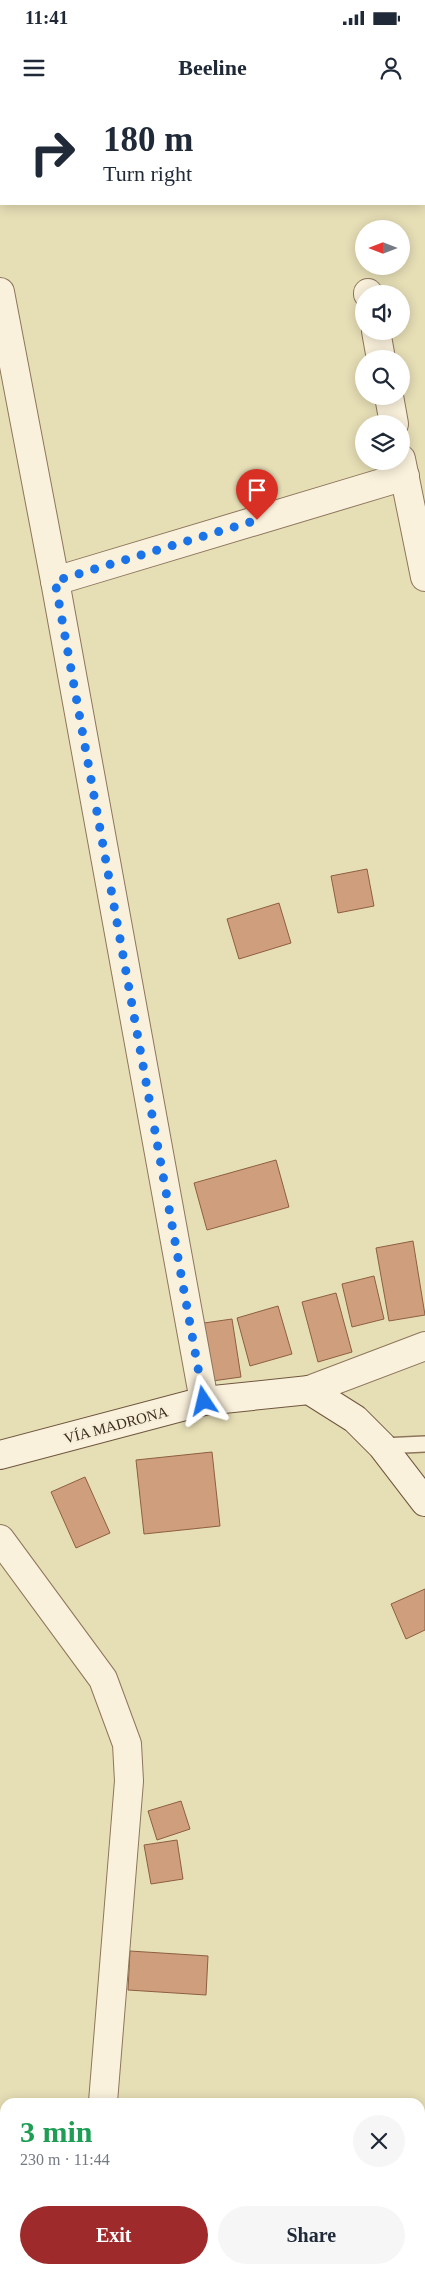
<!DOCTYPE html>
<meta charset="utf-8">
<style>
:root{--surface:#fff;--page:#f6f6f7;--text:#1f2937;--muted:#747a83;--accent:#9e2a2b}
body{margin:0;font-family:"Times New Roman",serif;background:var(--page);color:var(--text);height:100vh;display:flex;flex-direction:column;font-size:19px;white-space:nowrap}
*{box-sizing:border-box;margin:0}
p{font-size:16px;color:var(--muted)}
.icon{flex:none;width:28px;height:28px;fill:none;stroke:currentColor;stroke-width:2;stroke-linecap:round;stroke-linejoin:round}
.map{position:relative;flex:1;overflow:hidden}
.sheet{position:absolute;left:0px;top:1998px;width:425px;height:176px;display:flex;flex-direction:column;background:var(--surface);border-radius:15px 15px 0 0;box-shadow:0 2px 12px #0003}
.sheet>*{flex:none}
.top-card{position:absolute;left:0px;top:0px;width:425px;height:105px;box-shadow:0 2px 12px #0003;background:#fff;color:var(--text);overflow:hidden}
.needle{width:32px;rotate:270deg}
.tools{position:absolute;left:355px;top:120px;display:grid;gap:10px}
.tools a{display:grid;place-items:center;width:55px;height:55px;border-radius:50%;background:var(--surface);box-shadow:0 2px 12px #0003;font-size:25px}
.pin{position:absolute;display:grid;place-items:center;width:42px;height:42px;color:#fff;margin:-51px -21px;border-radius:50% 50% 50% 0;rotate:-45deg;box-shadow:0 0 5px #0007}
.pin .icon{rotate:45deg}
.me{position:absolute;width:55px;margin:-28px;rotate:350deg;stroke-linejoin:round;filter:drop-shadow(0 0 4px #0008)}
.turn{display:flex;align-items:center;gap:18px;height:105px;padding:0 20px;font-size:22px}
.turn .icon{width:65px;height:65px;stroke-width:2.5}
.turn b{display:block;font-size:35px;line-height:42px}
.round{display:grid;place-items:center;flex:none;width:52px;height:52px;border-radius:26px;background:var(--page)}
.head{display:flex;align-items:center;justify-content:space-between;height:85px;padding:0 20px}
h1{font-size:30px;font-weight:600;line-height:38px;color:#1e9e55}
.cta{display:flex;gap:10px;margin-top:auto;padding:10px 20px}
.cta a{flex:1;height:58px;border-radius:30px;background:var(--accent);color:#fff;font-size:20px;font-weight:600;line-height:58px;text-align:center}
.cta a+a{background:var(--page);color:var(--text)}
.status{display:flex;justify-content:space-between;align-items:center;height:35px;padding:0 25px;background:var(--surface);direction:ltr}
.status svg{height:14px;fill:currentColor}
header{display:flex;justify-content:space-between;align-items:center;height:65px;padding:0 20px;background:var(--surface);font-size:22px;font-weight:600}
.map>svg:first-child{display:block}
.farmland{fill:#e6deb5;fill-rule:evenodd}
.building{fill:#cf9f7d;stroke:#8d5f41}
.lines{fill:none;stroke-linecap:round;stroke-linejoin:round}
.lane-casing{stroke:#8d765c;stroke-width:18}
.street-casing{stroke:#8d765c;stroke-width:30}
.secondary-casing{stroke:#6f573f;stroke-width:30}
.lane{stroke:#faf1dc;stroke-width:15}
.street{stroke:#faf1dc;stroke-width:28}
.secondary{stroke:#faf1dc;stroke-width:28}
.route{stroke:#1a73e8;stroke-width:9;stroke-dasharray:0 16.2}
.labels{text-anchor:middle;stroke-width:4.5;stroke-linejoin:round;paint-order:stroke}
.street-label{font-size:15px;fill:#3d2e20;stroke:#f7eed8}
</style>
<div class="status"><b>11:41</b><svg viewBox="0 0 49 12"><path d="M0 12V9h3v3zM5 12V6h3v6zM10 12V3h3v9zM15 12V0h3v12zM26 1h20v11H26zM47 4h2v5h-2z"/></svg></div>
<header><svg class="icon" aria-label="menu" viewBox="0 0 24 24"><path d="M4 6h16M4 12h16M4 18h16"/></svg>Beeline<svg class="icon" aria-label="person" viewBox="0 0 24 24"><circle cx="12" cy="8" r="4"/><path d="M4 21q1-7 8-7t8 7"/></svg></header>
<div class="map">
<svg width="425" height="2173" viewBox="0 0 425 2173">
<rect width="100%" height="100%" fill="#f0e4c8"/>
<path class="farmland" d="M 0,0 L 425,0 L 425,2173 L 0,2173 ZM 1,1 L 424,1 L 424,104 L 1,104 ZM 364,129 L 401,129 L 401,166 L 364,166 ZM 364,194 L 401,194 L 401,231 L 364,231 ZM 364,259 L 401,259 L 401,296 L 364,296 ZM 364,324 L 401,324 L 401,361 L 364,361 ZM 5,2002 L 420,2002 L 420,2169 L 5,2169 Z"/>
<g class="building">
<polygon points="367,769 374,806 338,813 331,776"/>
<polygon points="279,803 291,843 239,859 227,819"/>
<polygon points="276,1060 289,1107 207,1130 194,1083"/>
<polygon points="413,1141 425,1215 389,1221 376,1148"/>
<polygon points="374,1176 384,1219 352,1227 342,1184"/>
<polygon points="336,1193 352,1252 318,1262 302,1202"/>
<polygon points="278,1206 292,1254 250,1266 237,1218"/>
<polygon points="232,1219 241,1277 205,1282 197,1224"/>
<polygon points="212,1352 220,1426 144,1434 136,1360"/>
<polygon points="85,1377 110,1433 76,1448 51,1392"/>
<polygon points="425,1489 425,1530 406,1539 391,1504"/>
<polygon points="181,1701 190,1729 157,1740 148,1711"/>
<polygon points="177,1740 183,1779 151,1784 144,1745"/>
<polygon points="130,1851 208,1856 206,1895 128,1890"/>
</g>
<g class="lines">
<defs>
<polyline id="lane" points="382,1346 425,1344"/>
<g id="street">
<polyline points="0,192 55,481 204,1301"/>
<polyline points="368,193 368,194"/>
<polyline points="376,231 381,259"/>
<polyline points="389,296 394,324"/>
<polyline points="401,359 425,477"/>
<polyline points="55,481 405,376"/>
<polyline points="309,1290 425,1246"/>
<polyline points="0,1439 103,1579 127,1644 129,1681 103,2002"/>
<polyline points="89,2173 89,2169"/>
</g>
<polyline id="secondary" points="0,1355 204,1301 309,1290 355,1319 382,1346 425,1402"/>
</defs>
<use href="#lane" class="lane-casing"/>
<use href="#street" class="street-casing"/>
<use href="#secondary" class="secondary-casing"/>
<use href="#lane" class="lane"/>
<use href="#street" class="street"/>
<use href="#secondary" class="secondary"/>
</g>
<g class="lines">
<polyline class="route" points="204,1301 55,481 257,420"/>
</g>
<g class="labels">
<g class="street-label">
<text transform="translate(116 1325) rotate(-15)" y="5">VÍA MADRONA</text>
</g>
</g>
</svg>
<div class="tools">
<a><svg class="needle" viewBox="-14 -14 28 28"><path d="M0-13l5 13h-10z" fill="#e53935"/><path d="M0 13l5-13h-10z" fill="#747a83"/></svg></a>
<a><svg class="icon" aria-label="sound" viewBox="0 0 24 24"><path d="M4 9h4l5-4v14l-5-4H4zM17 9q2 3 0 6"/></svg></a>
<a><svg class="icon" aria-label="search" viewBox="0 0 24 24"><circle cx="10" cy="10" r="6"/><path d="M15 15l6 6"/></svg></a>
<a><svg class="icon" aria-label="layers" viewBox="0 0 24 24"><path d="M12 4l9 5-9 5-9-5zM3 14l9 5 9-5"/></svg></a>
</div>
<div class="pin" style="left:257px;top:420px;background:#d93025"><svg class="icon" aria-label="arrive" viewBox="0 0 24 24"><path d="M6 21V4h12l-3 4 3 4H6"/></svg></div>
<svg class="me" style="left:204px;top:1301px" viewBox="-20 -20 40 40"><path d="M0-17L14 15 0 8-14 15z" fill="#1a73e8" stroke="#fff" stroke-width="4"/></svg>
<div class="top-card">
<div class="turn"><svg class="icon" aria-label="right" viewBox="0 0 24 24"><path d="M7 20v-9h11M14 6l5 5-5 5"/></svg><div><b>180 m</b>Turn right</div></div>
</div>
<section class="sheet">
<div class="head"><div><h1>3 min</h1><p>230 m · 11:44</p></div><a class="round"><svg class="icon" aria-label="close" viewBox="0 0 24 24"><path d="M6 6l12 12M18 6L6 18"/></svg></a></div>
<div class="cta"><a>Exit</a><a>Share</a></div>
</section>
</div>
